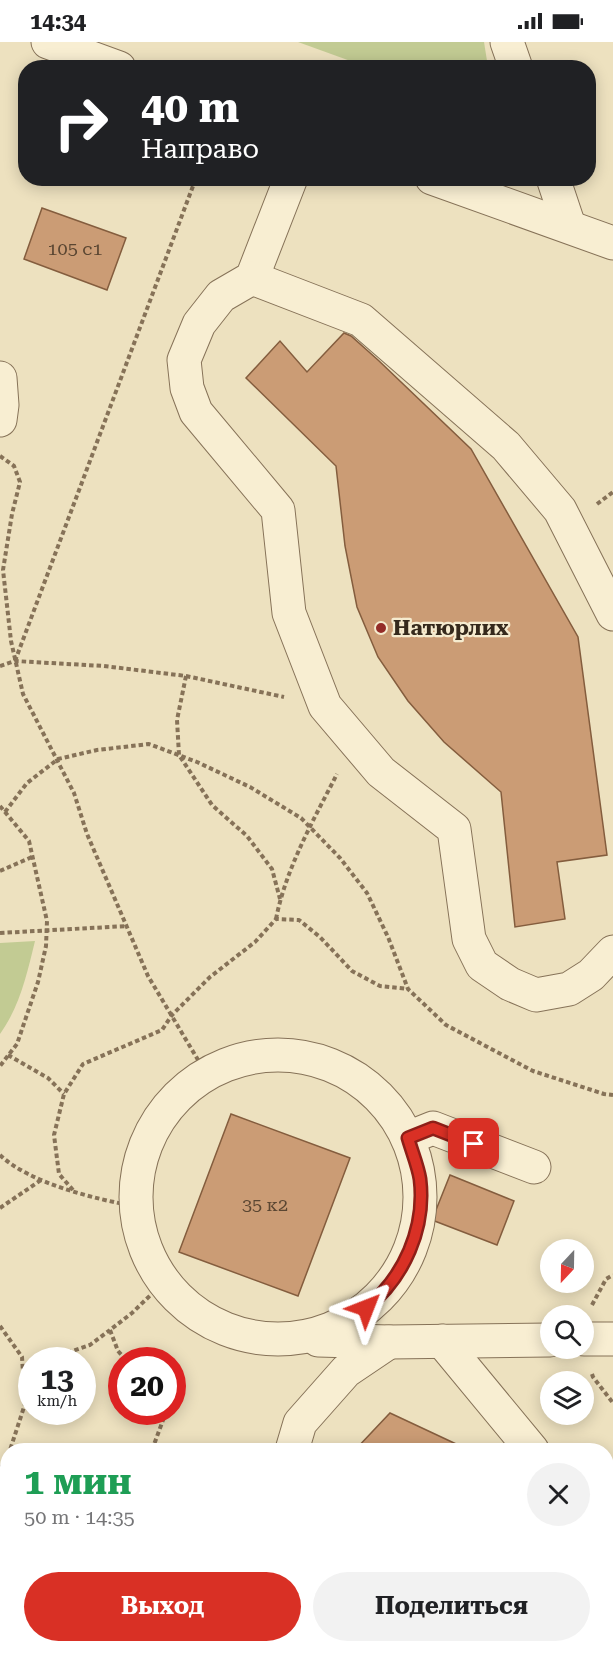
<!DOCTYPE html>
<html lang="ru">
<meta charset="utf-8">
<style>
:root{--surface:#fff;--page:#f2f2f2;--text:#202124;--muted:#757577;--accent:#d93025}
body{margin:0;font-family:"Roboto Serif",serif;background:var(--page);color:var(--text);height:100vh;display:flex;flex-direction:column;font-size:22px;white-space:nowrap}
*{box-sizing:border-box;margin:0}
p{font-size:20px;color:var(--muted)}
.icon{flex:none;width:33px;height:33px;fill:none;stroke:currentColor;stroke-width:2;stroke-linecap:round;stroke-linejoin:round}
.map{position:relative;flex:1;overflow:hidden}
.details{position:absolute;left:0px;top:1401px;width:614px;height:210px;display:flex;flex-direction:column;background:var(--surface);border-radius:24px 24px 0 0;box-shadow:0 3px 15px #0003}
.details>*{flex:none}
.guide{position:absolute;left:18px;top:18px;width:578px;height:126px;border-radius:24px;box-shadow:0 3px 15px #0003;background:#202124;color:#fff;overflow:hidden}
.needle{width:39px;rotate:202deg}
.tools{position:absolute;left:540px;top:1197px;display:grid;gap:12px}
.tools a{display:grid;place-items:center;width:54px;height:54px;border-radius:50%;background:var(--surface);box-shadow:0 3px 15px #0003;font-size:30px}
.speed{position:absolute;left:18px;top:1305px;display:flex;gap:12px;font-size:30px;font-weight:700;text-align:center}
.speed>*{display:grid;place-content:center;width:78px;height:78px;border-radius:50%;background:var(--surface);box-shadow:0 3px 15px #0003;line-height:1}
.speed small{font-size:15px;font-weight:400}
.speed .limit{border:9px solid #d22;background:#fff;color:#111}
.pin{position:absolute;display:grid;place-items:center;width:51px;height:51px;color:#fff;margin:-26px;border-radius:12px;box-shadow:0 3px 9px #0006}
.me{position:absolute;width:66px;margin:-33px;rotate:45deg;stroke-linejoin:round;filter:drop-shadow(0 0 4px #0008)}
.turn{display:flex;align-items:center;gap:21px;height:126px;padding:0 24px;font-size:27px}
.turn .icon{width:78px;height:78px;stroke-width:2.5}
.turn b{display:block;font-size:42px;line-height:51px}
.round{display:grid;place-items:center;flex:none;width:63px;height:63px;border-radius:32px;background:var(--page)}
.head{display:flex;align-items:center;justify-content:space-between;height:102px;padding:0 24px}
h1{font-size:36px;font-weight:700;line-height:45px;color:#1e9e55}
.button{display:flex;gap:12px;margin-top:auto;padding:12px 24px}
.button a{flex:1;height:69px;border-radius:36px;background:var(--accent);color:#fff;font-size:24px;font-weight:700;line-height:69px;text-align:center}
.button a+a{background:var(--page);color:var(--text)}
.status{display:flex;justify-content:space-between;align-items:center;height:42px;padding:0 30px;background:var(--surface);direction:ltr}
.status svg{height:16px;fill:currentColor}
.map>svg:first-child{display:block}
.green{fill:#c2cb93}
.building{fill:#cb9c75;stroke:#845d3e;stroke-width:1.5}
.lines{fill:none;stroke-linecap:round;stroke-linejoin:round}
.minor-casing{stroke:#867258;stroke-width:35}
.path{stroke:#867258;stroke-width:4;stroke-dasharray:4.5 3;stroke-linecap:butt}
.minor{stroke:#f8eed2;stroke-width:33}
.route-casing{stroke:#8d1f18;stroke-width:15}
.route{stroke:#d93025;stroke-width:10}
.poi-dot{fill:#942c28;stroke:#f5ebcf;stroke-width:2}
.labels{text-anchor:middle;stroke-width:4.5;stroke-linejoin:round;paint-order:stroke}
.number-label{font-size:18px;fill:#5a4632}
.poi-label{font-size:21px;font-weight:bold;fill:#35291c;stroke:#f5ebcf;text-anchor:start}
</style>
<div class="status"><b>14:34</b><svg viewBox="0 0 49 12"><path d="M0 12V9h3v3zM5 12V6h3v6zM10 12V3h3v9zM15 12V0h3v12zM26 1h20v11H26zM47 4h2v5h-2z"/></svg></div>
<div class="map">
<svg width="613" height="1611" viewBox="0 0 613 1611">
<rect width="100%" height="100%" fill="#ede1bf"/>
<g class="green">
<polygon points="298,0 484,0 488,25 367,25"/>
<path d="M 35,899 C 27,932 20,964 0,992 L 0,901 Z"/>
<polygon points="91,1604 222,1604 215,1611 90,1611"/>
</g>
<g class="building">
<polygon points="42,166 126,196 107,248 24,217"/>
<polygon points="344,291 351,294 378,318 471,407 578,595 607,813 557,820 565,877 515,885 501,750 444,700 408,659 378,615 357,565 345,504 336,424 246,336 280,299 307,330"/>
<polygon points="231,1072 350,1116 298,1254 179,1210"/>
<polygon points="450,1133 514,1159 497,1203 432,1178"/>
<polygon points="390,1371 469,1408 355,1408"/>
</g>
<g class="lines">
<defs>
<g id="minor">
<polyline points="48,0 119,26"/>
<polyline points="507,0 516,26"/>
<polyline points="291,136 252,236 221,254 199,282 184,318 187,346 196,370 278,468 289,571 325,664 381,730 454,787 469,897 482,923 510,942 536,953 569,947 591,933 613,910"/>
<polyline points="432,136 613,201"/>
<polyline points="553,136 569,184"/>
<polyline points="252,236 361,278 506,404 560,468 613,572"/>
<polyline points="0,336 2,363 0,378"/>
<circle cx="278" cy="1155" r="142"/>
<polyline points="408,1096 433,1086 534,1125"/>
<polyline points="584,1297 613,1297"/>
<polyline points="318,1298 389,1300 550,1298"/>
<polyline points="442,1299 532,1408"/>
<polyline points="292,1408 300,1381 346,1329 389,1300"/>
<polyline points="606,1555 613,1584"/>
<polyline points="414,1604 417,1611"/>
</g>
</defs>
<use href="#minor" class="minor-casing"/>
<g class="path">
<polyline points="0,414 14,424 20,440 12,472 3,528 11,599 23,652 74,751 87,792 148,934 207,1033"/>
<polyline points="597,462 613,450"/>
<polyline points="15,619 196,136"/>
<polyline points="0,624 15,619 104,624 186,634 284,655"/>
<polyline points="186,634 177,678 179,713 212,763 247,794 272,827 280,857"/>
<polyline points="0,764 29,799 47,879 46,904 38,940 17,1002 0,1024"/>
<polyline points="5,770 27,741 58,717 97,708 149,702 197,720 250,745 301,776 340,816 367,851 388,895 408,947 446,983 533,1029 604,1052 613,1053"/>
<polyline points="0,829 32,815"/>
<path d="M 276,877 C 286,826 314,777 337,732"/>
<polyline points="0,891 127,884"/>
<polyline points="8,1013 48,1036 64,1052"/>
<path d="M 0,1113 C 29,1141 95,1157 134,1164"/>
<polyline points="73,1148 59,1132 54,1093 64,1052 83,1022 162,988 172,973 210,935 255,900 276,877 299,878 320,895 352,929 380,944 408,947"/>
<polyline points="0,1166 41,1138"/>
<polyline points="592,1263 606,1237 613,1233"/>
<polyline points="0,1284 22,1315 25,1362 10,1408"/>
<polyline points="46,1318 90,1303 110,1288"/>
<polyline points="126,1318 118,1309 110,1288 132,1271 163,1241"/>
<polyline points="22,1327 32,1324"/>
<polyline points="592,1332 593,1335 613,1361"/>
<polyline points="172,1349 172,1353"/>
<polyline points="152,1408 166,1370"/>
<polyline points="0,1427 8,1416"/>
<polyline points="0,1533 8,1539"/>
<polyline points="6,1611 3,1590 8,1567"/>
<polyline points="17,1611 31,1604"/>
<polyline points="292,1611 294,1604"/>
</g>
<use href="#minor" class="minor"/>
</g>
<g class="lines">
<defs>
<path id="route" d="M 366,1266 C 404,1236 426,1186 420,1137 C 418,1124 412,1110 408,1096 L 433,1086 L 474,1102"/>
</defs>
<use href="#route" class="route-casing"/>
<use href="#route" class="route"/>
</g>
<circle class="poi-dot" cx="381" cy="586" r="6"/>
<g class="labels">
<g class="number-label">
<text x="75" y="213">105 с1</text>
<text x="265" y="1169">35 к2</text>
</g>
<g class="poi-label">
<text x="393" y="593">Натюрлих</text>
</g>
</g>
</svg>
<div class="tools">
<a><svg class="needle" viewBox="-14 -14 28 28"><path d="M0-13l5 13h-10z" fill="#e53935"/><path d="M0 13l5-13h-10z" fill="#757577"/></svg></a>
<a><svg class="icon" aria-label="search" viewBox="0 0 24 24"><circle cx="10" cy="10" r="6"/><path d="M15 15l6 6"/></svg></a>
<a><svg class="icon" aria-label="layers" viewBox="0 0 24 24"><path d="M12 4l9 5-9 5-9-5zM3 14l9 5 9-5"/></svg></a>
</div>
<div class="speed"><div>13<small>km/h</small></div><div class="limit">20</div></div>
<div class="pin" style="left:474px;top:1102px;background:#d93025"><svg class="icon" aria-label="arrive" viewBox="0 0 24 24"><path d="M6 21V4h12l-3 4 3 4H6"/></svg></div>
<svg class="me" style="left:366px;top:1266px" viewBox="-20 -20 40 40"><path d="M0-17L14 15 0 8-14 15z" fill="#d93025" stroke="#fff" stroke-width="4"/></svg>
<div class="guide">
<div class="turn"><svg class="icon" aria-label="right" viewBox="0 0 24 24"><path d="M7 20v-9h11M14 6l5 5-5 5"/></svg><div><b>40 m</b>Направо</div></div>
</div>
<section class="details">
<div class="head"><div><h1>1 мин</h1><p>50 m · 14:35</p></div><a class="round"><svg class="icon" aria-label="close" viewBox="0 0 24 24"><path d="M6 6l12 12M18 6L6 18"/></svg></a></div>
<div class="button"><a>Выход</a><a>Поделиться</a></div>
</section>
</div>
